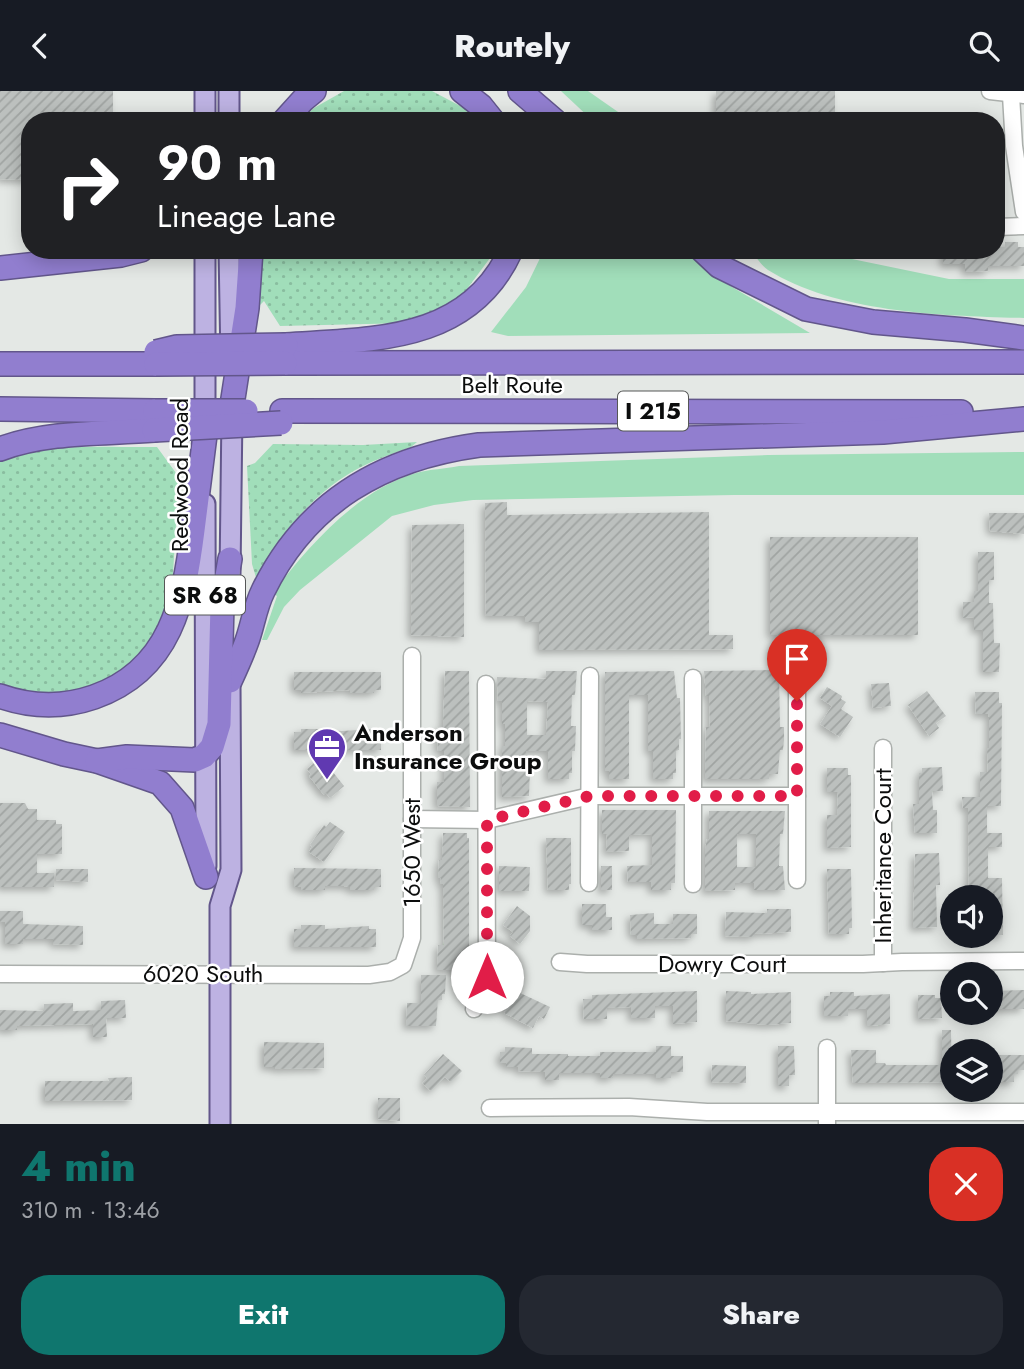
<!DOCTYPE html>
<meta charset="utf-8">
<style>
:root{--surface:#171b24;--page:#242831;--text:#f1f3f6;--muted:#9ea1a6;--accent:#0f766e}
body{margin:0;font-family:Jost,sans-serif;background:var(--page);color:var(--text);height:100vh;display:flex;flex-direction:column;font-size:26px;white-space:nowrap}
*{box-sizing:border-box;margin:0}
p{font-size:23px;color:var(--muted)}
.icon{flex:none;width:38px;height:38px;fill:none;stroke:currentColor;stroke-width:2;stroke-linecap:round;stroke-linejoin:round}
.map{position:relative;height:1033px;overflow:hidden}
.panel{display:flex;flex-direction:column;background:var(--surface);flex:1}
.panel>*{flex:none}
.banner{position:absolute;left:21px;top:21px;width:984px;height:147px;border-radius:28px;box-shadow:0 4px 18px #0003;background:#202124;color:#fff;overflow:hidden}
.buttons{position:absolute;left:940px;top:794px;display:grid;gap:14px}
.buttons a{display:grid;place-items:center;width:63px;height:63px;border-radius:50%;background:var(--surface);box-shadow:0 4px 18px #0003;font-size:35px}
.pin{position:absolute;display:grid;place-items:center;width:60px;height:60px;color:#fff;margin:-72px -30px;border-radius:50% 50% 50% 0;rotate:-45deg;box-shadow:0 0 7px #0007}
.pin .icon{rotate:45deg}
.me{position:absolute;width:77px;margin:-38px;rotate:0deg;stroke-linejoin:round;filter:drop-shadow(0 0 5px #0008)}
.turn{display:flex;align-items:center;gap:24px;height:147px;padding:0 21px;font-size:32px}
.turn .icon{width:91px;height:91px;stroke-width:2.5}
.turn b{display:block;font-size:49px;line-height:60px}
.round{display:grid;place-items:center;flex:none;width:74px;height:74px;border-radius:28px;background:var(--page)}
.head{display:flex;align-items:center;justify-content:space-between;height:119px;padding:0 21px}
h1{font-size:42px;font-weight:800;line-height:52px;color:var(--accent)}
.button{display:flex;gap:14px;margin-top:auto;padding:14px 21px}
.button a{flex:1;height:80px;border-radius:28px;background:var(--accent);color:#fff;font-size:28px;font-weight:800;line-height:80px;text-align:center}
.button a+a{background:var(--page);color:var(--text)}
header{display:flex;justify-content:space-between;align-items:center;height:91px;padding:0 21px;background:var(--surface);font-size:32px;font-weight:800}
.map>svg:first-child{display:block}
.grass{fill:#a1deba}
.garden{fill:url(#garden-dots)}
.building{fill:url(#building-hatch);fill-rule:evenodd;filter:url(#shadow)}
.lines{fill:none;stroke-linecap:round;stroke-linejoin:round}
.minor-casing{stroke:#abafac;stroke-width:19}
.major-casing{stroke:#62568b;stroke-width:23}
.highway-casing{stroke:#62568b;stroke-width:26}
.minor{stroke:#fff;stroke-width:16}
.major{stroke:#bdb2e2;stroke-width:19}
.highway{stroke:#917ecf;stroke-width:23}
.highway-bridge-casing{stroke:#62568b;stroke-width:26;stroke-linecap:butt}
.highway-bridge{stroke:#917ecf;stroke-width:23}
.route{stroke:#e11d48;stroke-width:12;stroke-dasharray:0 21.6}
.labels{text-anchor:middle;stroke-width:5;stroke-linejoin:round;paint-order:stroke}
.shield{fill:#fff;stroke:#555656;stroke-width:2}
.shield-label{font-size:23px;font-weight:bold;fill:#0c0d0d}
.street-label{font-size:24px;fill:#0c0d0d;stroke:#fff}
.poi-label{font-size:24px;font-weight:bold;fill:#0c0d0d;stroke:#fff;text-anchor:start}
</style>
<header><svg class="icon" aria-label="back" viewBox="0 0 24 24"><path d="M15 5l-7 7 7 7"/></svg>Routely<svg class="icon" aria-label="search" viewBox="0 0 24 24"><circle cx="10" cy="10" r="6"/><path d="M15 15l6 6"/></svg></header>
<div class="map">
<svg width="1024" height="1033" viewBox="0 0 1024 1033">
<defs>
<pattern id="garden-dots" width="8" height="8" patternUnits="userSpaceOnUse" patternTransform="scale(1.75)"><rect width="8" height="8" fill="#a1deba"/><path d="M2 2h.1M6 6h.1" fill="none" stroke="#89bd9f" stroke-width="1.8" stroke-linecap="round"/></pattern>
<pattern id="building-hatch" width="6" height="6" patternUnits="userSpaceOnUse" patternTransform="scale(1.75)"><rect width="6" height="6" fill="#bcc0be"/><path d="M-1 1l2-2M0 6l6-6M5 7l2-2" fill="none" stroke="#a0a4a2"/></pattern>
<filter id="shadow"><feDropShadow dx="-3.5" dy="3.5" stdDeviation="3.5" flood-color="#0004"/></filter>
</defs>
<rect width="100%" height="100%" fill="#e4e8e5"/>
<g class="grass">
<polygon points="561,0 588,0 631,30 593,30"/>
<polygon points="544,159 683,159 732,196 810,242 508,245 491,241 526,196"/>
<path d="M 750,159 L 825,159 L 852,168 L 949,188 L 1024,188 L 1024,227 C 944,225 837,222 768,179 C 761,174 756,166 750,159 Z"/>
<path d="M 1024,361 L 1024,404 L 734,404 L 473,409 L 434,414 L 392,425 L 300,499 L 284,516 L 267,549 L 262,549 L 277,505 L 273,502 C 307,456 359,398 416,382 C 430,378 445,378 459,375 L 768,364 Z"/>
</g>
<g class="garden">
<polygon points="344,0 432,0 464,17 475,30 300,30 314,17"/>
<polygon points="261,159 496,159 464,202 449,214 411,232 280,235 264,210 258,216"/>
<path d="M 417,351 L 411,356 C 394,362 377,368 361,376 C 317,398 275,446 257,490 L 252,473 L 247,375 L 255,372 L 273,353 L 363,354 Z"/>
<path d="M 157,356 L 176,382 L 179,383 L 173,483 L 168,507 L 170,511 C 136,588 84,621 0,593 L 0,371 C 48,350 106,357 157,356 Z"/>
</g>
<g class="building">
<polygon points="0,0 113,0 113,30 30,30 30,89 0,88"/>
<polygon points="716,0 835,0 835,26 770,26 770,30 716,30"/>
<polygon points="1005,151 1018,151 1018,156 1024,156 1024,175 988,175 988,180 965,181 965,173 943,173 943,159 996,159 996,156 1005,156"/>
<polygon points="507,411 507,424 709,421 709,544 733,544 733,558 539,559 539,531 525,531 525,525 486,525 485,412"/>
<polygon points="989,422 1024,422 1024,443 990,440"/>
<polygon points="464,433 464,546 411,544 412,434"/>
<rect x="770" y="446" width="148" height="98"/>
<polygon points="978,461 994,461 994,489 989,489 989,512 993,512 994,552 1000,552 999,581 983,581 983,539 974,539 974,526 963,527 963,511 974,511 974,500 978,500"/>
<polygon points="779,579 780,636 784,636 784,649 783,659 780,659 778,683 769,683 769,688 705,688 706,636 710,636 709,605 706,605 704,580"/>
<polygon points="445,580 469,580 470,716 437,715 437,691 444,691 444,660 438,660 437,637 443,636"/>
<path d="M 546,580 L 577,580 L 575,604 L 572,604 L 571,635 L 576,635 L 575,660 L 572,660 L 572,682 L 569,682 L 569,688 L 548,688 L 548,660 L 526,660 L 526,680 L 530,680 L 529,705 L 502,706 L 502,655 L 505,655 L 505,633 L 502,633 L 502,610 L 498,610 L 497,586 L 546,588 ZM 527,610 L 548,611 L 546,644 L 527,644 Z"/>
<polygon points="674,580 677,607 680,607 681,648 679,648 679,659 676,660 676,682 673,682 673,688 653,688 653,660 648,660 648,604 629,604 629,688 609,688 609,680 605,680 605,581"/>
<polygon points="294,581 381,581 381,599 374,599 374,602 350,602 350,599 301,602 301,599 294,599"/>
<polygon points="889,592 891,615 873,617 871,593"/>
<polygon points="827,596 842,605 841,608 846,611 841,618 853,626 840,646 820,633 832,615 820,607"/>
<polygon points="927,600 946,625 936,632 939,637 929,645 908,614"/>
<polygon points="975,601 999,601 999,612 1002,612 1001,715 987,715 987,742 1002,742 1002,756 988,756 988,787 1002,787 1003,844 990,844 990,804 969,804 968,717 963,717 962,706 980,706 980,681 988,681 987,657 989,657 989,626 988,623 976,623"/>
<polygon points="301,638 325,638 325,641 374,638 374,641 381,641 381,659 294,659 294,641 301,641"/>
<polygon points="321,666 344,695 330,707 326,702 324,704 309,685 311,683 307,678"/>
<polygon points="942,676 943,700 932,700 933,719 937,719 937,742 915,742 913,713 919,713 919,682 922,682 922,677"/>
<polygon points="827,677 848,677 848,684 851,684 851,756 827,757 827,724 837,724 838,701 827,701"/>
<polygon points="0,712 25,712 28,718 37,718 37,729 56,729 56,733 62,733 62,763 37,763 37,782 54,782 54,796 0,796"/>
<polygon points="602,719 676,719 675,792 671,792 671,799 651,799 651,791 628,791 627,775 652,774 652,743 629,744 629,760 606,761 607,743 602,743"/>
<path d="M 709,720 L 785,720 L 783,743 L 780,743 L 779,775 L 783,775 L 785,799 L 754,799 L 754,792 L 735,792 L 735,799 L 705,800 L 705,758 L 707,748 L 709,748 ZM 737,743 L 756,743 L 756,776 L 737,776 Z"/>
<polygon points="330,731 345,741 324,771 309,761 312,755 310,754 324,734 326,736"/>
<polygon points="443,742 467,742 467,747 469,747 469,879 437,879 438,854 444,854 443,793 440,793 441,787 438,787 439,769 442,769"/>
<polygon points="546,747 571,747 571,793 569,793 569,799 548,799"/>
<polygon points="939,762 940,794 936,794 937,836 913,837 915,763"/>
<polygon points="499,775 530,776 529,800 499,800"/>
<rect x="601" y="775" width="11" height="24"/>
<polygon points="294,777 381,778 381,796 374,796 374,799 350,799 350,796 344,795 325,795 325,799 301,799 301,796 294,796"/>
<polygon points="56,778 88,778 88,791 56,789"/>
<polygon points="827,778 851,778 852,837 849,837 849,843 829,843"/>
<polygon points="582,813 606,813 606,826 612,826 612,839 592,839 592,834 582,834"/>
<polygon points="517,815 530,825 530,840 520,853 510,845 513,841 503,834"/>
<polygon points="767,818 791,818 791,841 754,843 754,846 725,845 726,821 767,822"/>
<polygon points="0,820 23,820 23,833 83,835 83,854 53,853 53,848 23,848 23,853 5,853 5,831 0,831"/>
<polygon points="654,822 654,833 673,833 673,823 697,823 697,843 691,843 691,847 637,848 637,844 631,844 630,824"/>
<polygon points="301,834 325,834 325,838 369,835 369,838 376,838 376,856 294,856 294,838 301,838"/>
<polygon points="421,884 446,884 445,903 442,903 442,909 438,909 436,935 406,935 407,912 421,912"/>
<polygon points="1024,899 1024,918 990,918 990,900"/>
<polygon points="516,900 550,916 544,928 539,925 533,937 504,922"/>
<polygon points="697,900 697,931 673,933 673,915 655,915 655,927 631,927 631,916 607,917 607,928 584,928 583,908 592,908 592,904"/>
<polygon points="726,900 751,901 751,903 791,901 791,932 767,934 726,930"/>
<polygon points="830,901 854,901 854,905 890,903 890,933 867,935 867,918 848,918 848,925 824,925 824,905 830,905"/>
<polygon points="918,904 935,904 935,907 941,907 942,927 918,928"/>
<polygon points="125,909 126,927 106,927 107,946 93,946 93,933 17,935 17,939 0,939 0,919 44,920 44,913 73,912 73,920 101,919 101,910"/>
<polygon points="942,939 951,939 952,991 853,992 851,959 876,959 876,972 885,972 886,974 942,974"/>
<polygon points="264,951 324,952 324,977 275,978 275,976 264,976"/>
<polygon points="656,955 671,955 671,965 683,965 683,981 671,981 671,987 656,987 656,983 613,983 613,987 600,987 600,982 559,982 559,989 545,989 545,981 518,980 518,976 506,976 506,972 500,972 500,961 505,961 505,956 532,957 532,963 568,963 568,965 600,965 600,961 656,961"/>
<polygon points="778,955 794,955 795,984 789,984 789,995 778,995"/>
<polygon points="443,963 462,980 451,991 445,986 431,1000 422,992 427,987 424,984"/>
<polygon points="999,964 1024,964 1024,979 1018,979 1018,983 1014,983 1014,991 999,991"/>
<polygon points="712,974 746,975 746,992 711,991"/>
<polygon points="132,986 132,1009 45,1010 45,990 109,990 108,987"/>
<polygon points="378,1007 400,1007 400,1030 378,1028"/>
</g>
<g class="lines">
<defs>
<g id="minor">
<polyline points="990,0 1024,4"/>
<polyline points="1011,4 1014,55 1024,121"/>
<polyline points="996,136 1024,135"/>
<polyline points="797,587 797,789"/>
<polyline points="412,728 487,729 590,705 797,705"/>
<polyline points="589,792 590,585"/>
<polyline points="693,793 693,587"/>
<polyline points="560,871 587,873 863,873 902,871 1024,870"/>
<polyline points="883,872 883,657"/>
<polyline points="0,883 369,884 390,881 403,874 412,847 412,565"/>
<polyline points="474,918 482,906 487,886 486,593"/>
<polyline points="827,957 827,1033"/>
<polyline points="490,1017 629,1016 707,1021 1024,1021"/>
</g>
<g id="major">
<polyline points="229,0 229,30"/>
<polyline points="205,30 205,0"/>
<polyline points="229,159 231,270"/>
<polyline points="205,334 205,159"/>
<polyline points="205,413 206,775"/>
<polyline points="230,484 232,321"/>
<polyline points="220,1033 220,815 231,779 230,591"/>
</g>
<g id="highway">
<polyline points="462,0 481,15 493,30"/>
<polyline points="520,0 555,30"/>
<polyline points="284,30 303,9 314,0"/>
<polyline points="702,159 719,175 806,218 873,231 965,239 1024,247"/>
<polyline points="0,177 121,164 141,159"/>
<path d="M 286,254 C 373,248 469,252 511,159"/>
<polyline points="285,272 1024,271"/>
<polyline points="0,273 156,273"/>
<polyline points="232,314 247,217 251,159"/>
<polyline points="0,318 155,320"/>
<polyline points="282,320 961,321"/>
<path d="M 0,358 C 48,340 104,343 154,339"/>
<path d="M 230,590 C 236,577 242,564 247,550 C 253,533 255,516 263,500 C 307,410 383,367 479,354 L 883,341 L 1024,328"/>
<path d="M 0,605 C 31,616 62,617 94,606 C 171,579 184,510 193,439 C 197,407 201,375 205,344"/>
<polyline points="0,644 64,663 97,670 160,692 182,717 206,786"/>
<polyline points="97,670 127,666 195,669 204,665 212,656 219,633 222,513 230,468"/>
</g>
</defs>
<use href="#minor" class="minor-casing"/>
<use href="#major" class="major-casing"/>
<use href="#highway" class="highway-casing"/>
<use href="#minor" class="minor"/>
<use href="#major" class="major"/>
<use href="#highway" class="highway"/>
<defs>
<g id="highway-bridge">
<polyline points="156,261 177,256 286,254"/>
<polyline points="156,273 285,272"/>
<polyline points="155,320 246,320"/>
<polyline points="154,339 281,332"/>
</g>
</defs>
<use href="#highway-bridge" class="highway-bridge-casing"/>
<use href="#highway-bridge" class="highway-bridge"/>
</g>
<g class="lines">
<polyline class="route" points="487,886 487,729 590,705 797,705 797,610"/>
</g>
<defs>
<symbol id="office-pin" viewBox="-11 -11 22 30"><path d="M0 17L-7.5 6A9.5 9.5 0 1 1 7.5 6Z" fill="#6039b1" stroke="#fff"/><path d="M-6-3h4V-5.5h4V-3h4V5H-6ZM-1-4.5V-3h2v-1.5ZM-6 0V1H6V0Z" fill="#fff"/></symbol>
</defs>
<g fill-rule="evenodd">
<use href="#office-pin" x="305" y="634" width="44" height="60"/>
</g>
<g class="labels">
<g class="shield">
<rect x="618" y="300.5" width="70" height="39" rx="5"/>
<rect x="165" y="484.5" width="80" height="39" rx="5"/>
</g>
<g class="shield-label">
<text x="653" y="328">I 215</text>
<text x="205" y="512">SR 68</text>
</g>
<g class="street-label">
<text x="512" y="302">Belt Route</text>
<text transform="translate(180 384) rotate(-90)" y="8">Redwood Road</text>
<text transform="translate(412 762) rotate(-90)" y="8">1650 West</text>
<text transform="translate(883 765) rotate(-90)" y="8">Inheritance Court</text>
<text x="722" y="881">Dowry Court</text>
<text x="203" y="891">6020 South</text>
</g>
<g class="poi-label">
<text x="354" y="650">Anderson<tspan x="354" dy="28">Insurance Group</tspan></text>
</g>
</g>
</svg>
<div class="buttons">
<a><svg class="icon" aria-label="sound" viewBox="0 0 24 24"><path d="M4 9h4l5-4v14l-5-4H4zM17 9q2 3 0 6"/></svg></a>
<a><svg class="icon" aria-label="search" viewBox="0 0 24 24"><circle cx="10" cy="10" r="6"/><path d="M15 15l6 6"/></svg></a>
<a><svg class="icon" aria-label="layers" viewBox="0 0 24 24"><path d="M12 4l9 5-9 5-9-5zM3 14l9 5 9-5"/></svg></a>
</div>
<div class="pin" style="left:797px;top:610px;background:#d93025"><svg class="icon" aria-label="arrive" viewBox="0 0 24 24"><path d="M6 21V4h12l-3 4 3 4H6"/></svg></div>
<svg class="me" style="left:487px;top:886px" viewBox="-20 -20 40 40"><circle r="19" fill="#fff"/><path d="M0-13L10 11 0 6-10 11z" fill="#e11d48"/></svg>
<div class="banner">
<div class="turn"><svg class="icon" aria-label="right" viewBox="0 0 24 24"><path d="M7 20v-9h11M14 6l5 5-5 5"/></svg><div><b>90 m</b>Lineage Lane</div></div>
</div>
</div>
<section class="panel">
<div class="head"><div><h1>4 min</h1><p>310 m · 13:46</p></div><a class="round" style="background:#d93025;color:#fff"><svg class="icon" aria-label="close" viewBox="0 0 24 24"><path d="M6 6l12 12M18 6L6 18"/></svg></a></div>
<div class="button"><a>Exit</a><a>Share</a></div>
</section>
